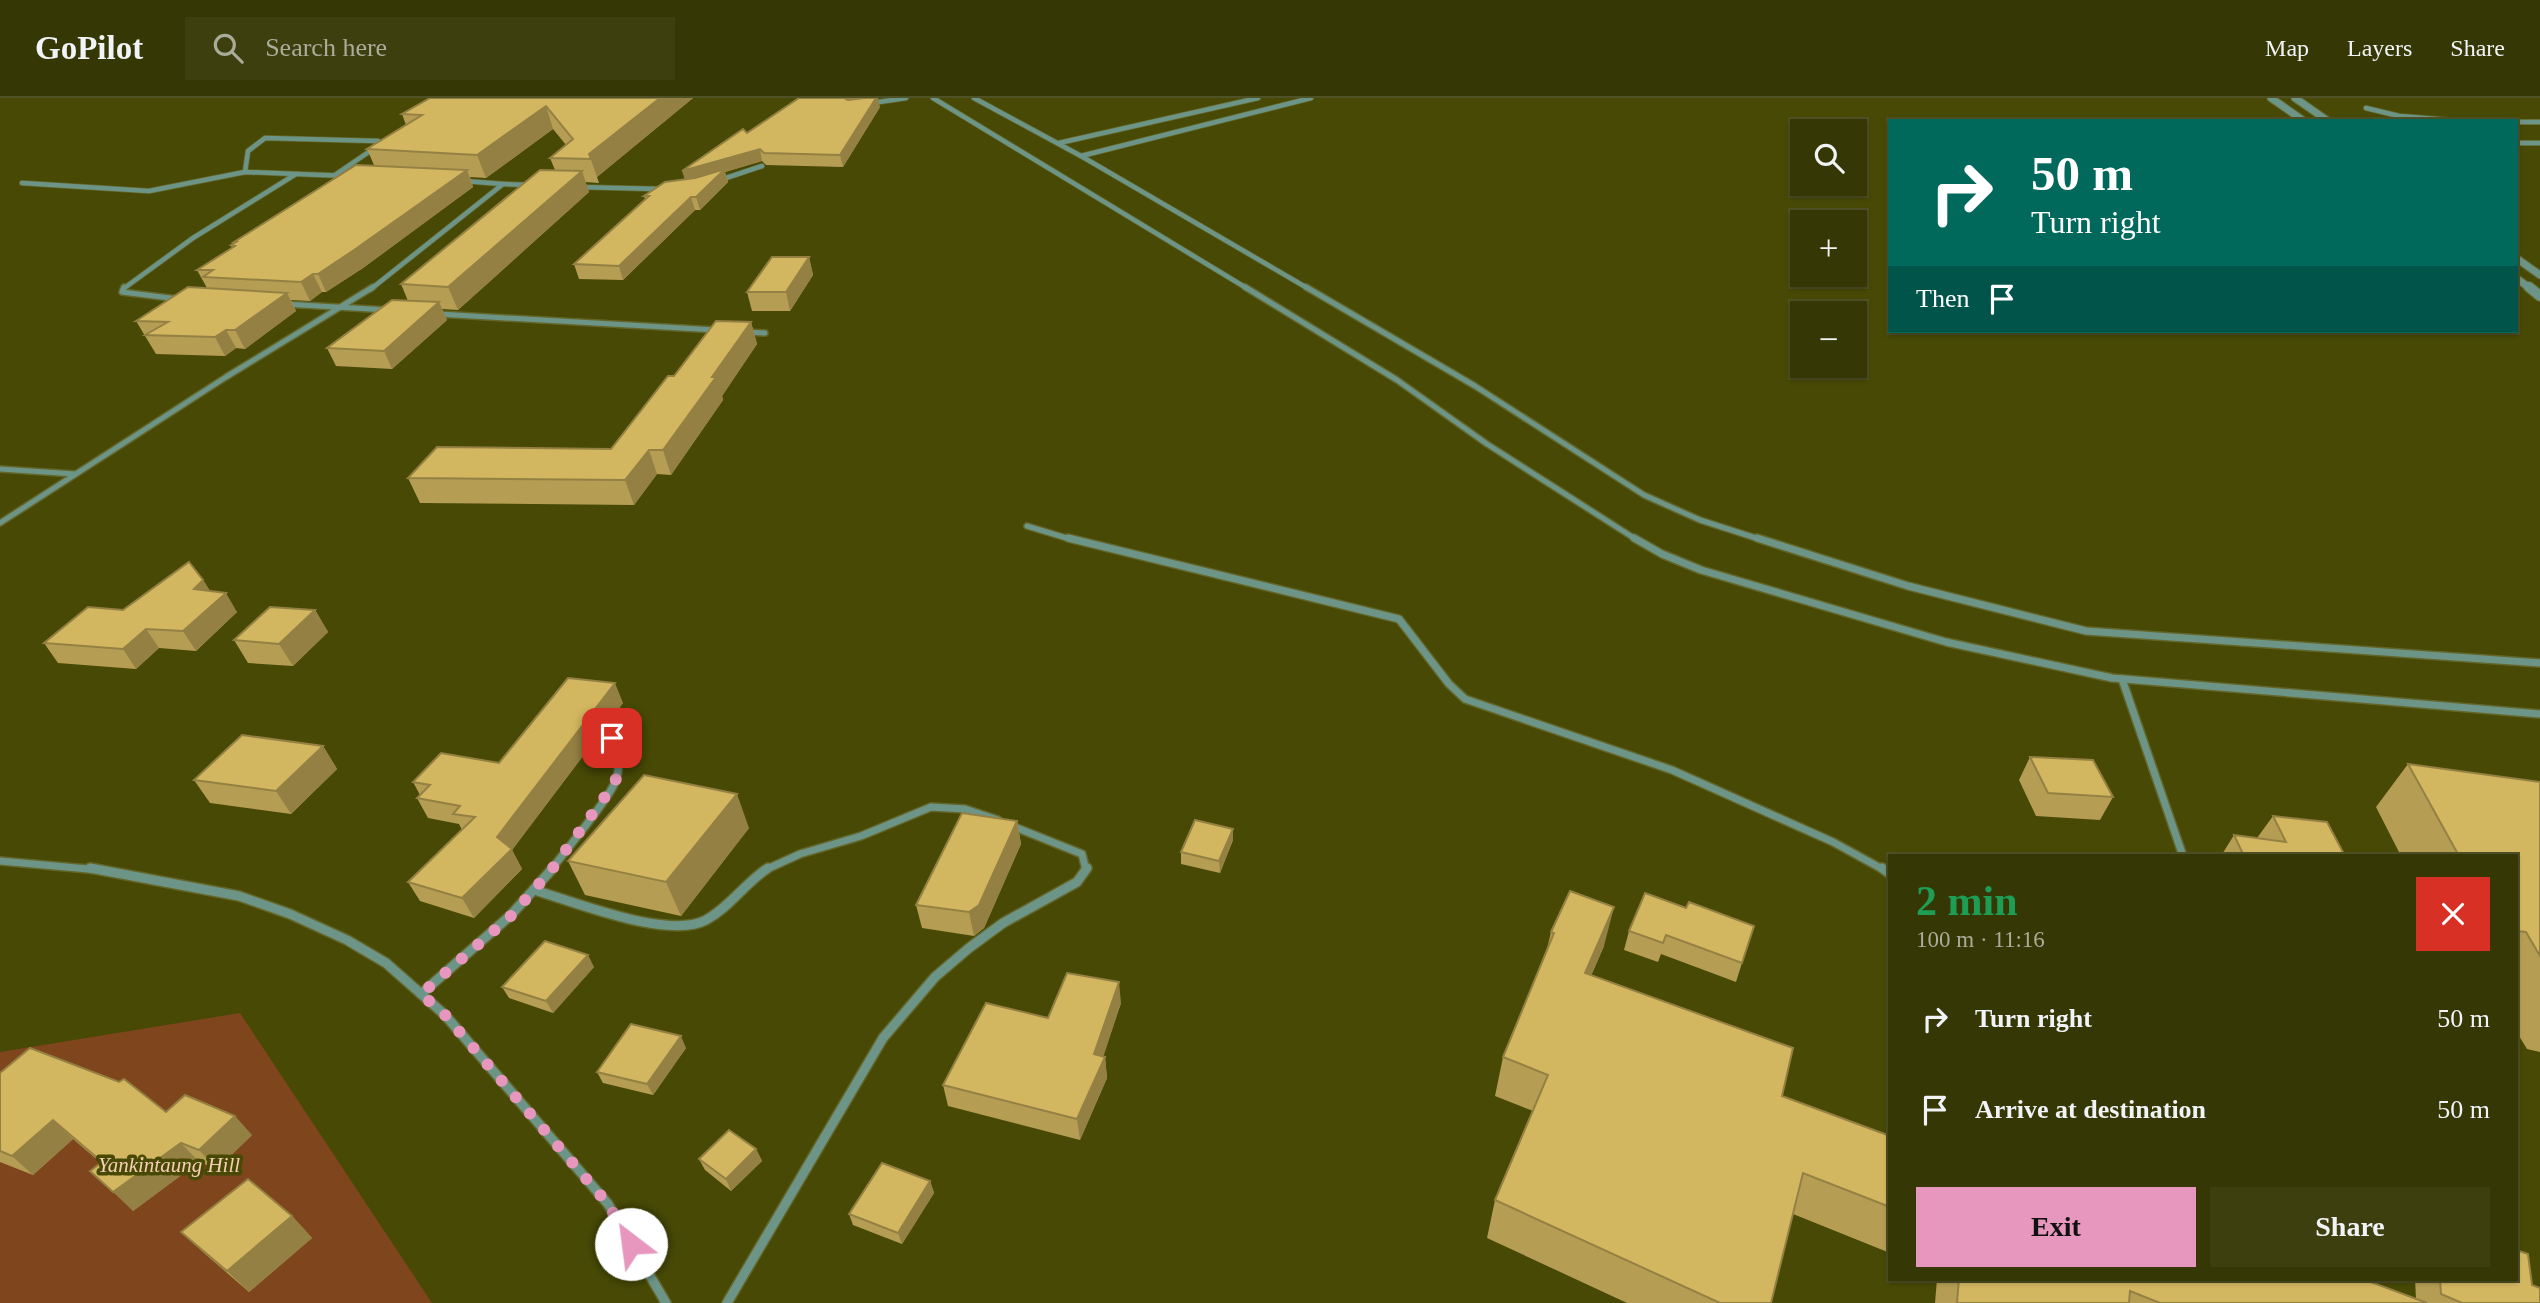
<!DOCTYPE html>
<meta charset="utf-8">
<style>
:root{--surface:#353704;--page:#3d3f0e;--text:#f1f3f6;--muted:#aaac9a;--line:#4f5126;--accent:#e797bd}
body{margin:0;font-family:"Times New Roman",serif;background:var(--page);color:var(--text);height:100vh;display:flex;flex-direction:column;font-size:26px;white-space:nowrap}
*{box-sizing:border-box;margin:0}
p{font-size:23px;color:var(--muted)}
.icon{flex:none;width:38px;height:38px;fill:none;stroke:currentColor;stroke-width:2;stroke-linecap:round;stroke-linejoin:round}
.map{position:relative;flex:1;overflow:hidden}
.drawer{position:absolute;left:1888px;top:756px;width:630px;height:427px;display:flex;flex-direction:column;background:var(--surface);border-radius:0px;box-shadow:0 2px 5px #0004,0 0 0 2px var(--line)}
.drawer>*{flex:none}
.hud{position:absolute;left:1888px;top:21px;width:630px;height:214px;border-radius:0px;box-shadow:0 2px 5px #0004,0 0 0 2px var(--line);background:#00695c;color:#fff;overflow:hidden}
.controls{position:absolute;left:1790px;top:21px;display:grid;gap:14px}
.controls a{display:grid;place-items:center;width:77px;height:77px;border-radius:0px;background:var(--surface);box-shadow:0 2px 5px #0004,0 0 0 2px var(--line);font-size:35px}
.pin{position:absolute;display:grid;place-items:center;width:60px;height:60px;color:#fff;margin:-30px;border-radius:14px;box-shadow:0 4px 10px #0006}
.me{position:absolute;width:77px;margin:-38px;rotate:330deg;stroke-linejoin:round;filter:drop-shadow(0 0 5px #0008)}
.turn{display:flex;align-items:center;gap:24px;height:147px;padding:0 28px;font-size:32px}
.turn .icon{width:91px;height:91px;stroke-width:2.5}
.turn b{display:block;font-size:49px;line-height:60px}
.then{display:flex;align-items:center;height:66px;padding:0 28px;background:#0003;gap:14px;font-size:26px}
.round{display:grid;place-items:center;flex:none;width:74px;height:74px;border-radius:0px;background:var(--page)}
.overview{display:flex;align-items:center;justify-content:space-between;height:119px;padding:0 28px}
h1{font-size:42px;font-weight:800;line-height:52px;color:#1e9e55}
.button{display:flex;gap:14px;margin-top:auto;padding:14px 28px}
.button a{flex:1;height:80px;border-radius:0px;background:var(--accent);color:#111;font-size:28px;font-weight:800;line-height:80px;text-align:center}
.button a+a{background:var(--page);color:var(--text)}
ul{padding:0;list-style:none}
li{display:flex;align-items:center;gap:21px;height:91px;padding:0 28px}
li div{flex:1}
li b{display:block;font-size:26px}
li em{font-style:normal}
header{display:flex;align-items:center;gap:42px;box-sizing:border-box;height:98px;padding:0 35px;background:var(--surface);border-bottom:2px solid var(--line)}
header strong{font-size:33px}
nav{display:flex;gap:38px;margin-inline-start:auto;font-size:24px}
.search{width:490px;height:63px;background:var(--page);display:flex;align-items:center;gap:18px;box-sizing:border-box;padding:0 24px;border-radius:0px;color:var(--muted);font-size:26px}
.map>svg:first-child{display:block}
.green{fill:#7f451d}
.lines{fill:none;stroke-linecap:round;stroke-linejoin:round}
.minor-far3-casing{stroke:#646629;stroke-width:6}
.minor-far2-casing{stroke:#646629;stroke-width:8}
.minor-far1-casing{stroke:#646629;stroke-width:10}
.minor-casing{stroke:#646629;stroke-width:12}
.tertiary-far1-casing{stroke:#646629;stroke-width:9}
.tertiary-casing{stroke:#646629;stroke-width:12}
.minor-far3{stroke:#6c9588;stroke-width:4.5}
.minor-far2{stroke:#6c9588;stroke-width:5}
.minor-far1{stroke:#6c9588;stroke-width:7}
.minor{stroke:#6c9588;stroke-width:9}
.tertiary-far1{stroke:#6c9588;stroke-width:7}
.tertiary{stroke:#6c9588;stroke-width:10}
.wall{fill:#b59d53}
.shaded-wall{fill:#948043}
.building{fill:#d3b760;stroke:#948043;stroke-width:2}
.route{stroke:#e797bd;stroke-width:12;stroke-dasharray:0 21.6}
.labels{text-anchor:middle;stroke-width:7;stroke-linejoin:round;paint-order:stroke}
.near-park-label{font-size:21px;font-style:italic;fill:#f7ceb6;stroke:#474905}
</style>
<header>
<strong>GoPilot</strong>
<div class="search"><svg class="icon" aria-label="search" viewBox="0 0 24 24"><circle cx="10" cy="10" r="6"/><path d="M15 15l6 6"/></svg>Search here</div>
<nav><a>Map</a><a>Layers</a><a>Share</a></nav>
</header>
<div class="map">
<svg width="2540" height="1205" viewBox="0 0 2540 1205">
<rect width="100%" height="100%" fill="#474905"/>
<polygon class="green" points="240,915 432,1205 0,1205 0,954"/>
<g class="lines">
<defs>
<g id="minor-far3">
<polyline points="933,0 1248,191"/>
<polyline points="974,0 1081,58 1309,191"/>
<polyline points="872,5 906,0"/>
<polyline points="2366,10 2399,18 2461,23"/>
<polyline points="2516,24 2540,24"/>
<polyline points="1059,45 1258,0"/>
<polyline points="2516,45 2540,45"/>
<polyline points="1081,58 1311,0"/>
<polyline points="245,74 248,53 265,40 378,43 376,49 335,77"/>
<polyline points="720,82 762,68"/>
<polyline points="22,85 149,93 245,74 348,78"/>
<polyline points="503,86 531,87"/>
<polyline points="577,89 660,91"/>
<polyline points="123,191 193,140 296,76"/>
<polyline points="371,191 503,86 464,83"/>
</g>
<g id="minor-far2">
<polyline points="124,189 122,194 178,201"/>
<polyline points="1245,189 1397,282 1487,346 1637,442"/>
<polyline points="1306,189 1475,288 1644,397 1700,422 1762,442"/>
<polyline points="284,206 388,212"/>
<polyline points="438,216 716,232"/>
<polyline points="745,234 765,235"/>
<polyline points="0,371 75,376"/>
<polyline points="0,425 226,279 373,189"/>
<polyline points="1027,428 1073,442"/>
</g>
<g id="minor-far1">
<polyline points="1068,440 1399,521 1449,586 1465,601 1672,672 1833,744 1884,772"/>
<polyline points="1634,440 1662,456 1701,472 1946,544 2112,580 2540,616"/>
<polyline points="1757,440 1908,488 2086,533 2540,565"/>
<polyline points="2122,581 2183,758"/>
<polyline points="1012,728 1082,756 1086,772"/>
<polyline points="0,763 99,772"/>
<path d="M 551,772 C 565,753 610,700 616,682 C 621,667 619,654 612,640"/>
<polyline points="765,772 800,756 861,738 931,709 965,711 998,722"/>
</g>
<g id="minor">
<polyline points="90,770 239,798 290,816 347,842 386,865 445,917 608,1106 666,1205"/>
<polyline points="1882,770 1890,776"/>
<path d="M 534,792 C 575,804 668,842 706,822 C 730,809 746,784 768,770"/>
<polyline points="421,896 511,817 553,770"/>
<polyline points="727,1205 883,940 935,879 969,850 1003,825 1077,784 1087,770"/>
</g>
<g id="tertiary-far1">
<polyline points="2271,0 2304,23"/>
<polyline points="2295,0 2328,23"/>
<polyline points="2516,160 2540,177"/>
<polyline points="2516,180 2531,191"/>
</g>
<polyline id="tertiary" points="2529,189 2540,198"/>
</defs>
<use href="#minor-far3" class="minor-far3-casing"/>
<use href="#minor-far2" class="minor-far2-casing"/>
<use href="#minor-far1" class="minor-far1-casing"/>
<use href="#minor" class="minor-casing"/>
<use href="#tertiary-far1" class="tertiary-far1-casing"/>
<use href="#tertiary" class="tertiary-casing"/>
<use href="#minor-far3" class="minor-far3"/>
<use href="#minor-far2" class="minor-far2"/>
<use href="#minor-far1" class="minor-far1"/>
<use href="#minor" class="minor"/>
<use href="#tertiary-far1" class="tertiary-far1"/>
<use href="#tertiary" class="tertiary"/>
</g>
<g class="wall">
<polygon points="430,0 693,0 597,79 599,85 585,84 589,94 458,212 442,211 447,222 392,271 336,268 327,250 408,203 401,186 555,72 550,60 566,47 553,31 486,80 470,79 473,89 363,170 326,194 322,194 310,203 291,202 296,213 245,251 236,250 225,258 156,256 136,223 207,190 197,172 232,150 231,147 234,145 234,144 374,67 367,51 406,27 402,16"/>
<polygon points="880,9 843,69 766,67 762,63 725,74 728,84 700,112 695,112 623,182 579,181 574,166 645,101 644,98 684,81 747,35"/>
<polygon points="809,159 813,177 790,213 752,213 747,194"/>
<polygon points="751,224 757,246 722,298 723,302 671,377 657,376 634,407 420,405 408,380 611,351 674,278"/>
<polygon points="203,482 210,493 237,514 196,553 159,550 136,571 58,565 44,545 123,512"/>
<polygon points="315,512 328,534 293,568 248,565 234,542"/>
<polygon points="623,605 512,752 522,771 474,820 420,803 408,784 462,732 459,726 428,720 417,700 420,697 413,684 499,665"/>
<polygon points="323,648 337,671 291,716 210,705 194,682"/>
<polygon points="2030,659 2113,699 2100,722 2036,718 2019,682"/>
<polygon points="2408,666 2540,684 2540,954 2527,951 2516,933 2516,758 2401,758 2376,709"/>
<polygon points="2273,718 2345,758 2221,758 2234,737 2257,740"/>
<polygon points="1017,723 1021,746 984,830 974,838 922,830 916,807"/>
<polygon points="749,730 681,818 585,797 568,763"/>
<polygon points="1233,742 1220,775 1181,766 1181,754"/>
<polygon points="1686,810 1742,865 1736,884 1661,856 1658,864 1624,852 1629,833"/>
<polygon points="1551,834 1604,848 1591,878 1782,998 1889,1037 1890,1035 1890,1155 1793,1116 1771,1205 1627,1205 1487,1140 1495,1102 1533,1013 1495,998 1503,959 1547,851"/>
<polygon points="594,869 553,915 509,900 502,889"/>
<polygon points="1121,905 1103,958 1105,959 1107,980 1080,1042 948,1008 943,987 1048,920"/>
<polygon points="686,950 653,997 603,985 597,974"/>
<polygon points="0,975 166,1014 252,1037 217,1071 199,1064 133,1113 101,1065 73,1041 33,1077 0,1064"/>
<polygon points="756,1051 762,1063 731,1093 705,1072 699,1061"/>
<polygon points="930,1083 934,1095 902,1146 853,1127 849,1116"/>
<polygon points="292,1118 312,1140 249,1194 204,1155 181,1134"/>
<polygon points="1937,1181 2363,1181 2416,1201 2415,1181 2516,1181 2532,1187 2540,1205 1935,1205"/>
</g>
<g class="shaded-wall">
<polygon points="660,0 693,0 597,79 589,56"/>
<polygon points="844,0 878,0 880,9 843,69 840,57"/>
<polygon points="546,8 553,31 486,80 477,57"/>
<polygon points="760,51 762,63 725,74 728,84 700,112 696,99 686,85 682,73"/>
<polygon points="467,72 473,89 363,170 326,194 318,176"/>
<polygon points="582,73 589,94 458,212 448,189"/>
<polygon points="691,99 695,112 623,182 619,168"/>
<polygon points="809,159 813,177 790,213 786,194"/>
<polygon points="313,176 322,194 310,203 301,184"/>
<polygon points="287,195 296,213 245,251 235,232"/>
<polygon points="439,204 447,222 392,271 384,253"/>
<polygon points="751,224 757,246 722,298 723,302 671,377 663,352 712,279"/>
<polygon points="226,232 236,250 225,258 215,239"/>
<polygon points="649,352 657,376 634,407 625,382"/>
<polygon points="203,482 215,501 194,491"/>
<polygon points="226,495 237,514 196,553 183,533"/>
<polygon points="315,512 328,534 293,568 279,546"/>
<polygon points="146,531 159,550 136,571 123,551"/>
<polygon points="615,585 623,605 512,752 522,771 474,820 462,800 497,739"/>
<polygon points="323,648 337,671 291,716 276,693"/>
<polygon points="737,696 749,730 681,818 666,784"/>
<polygon points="1017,723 1021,746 984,830 974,838 969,814"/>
<polygon points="1233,731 1233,742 1220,775 1219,763"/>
<polygon points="1614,809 1604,848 1575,914 1585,875"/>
<polygon points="588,857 594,869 553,915 546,903"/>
<polygon points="1119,884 1121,905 1098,975 1105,959 1107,980 1080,1042 1077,1021 1094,956"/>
<polygon points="681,938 686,950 653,997 647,986"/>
<polygon points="235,1018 252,1037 217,1071 199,1052"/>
<polygon points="53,1022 73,1041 33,1077 12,1058"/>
<polygon points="181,1045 199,1064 133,1113 113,1094"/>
<polygon points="756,1051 762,1063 731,1093 726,1081"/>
<polygon points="930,1083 934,1095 902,1146 898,1135"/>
<polygon points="292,1118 312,1140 249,1194 227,1173"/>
</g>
<g class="building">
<polygon points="430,0 660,0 589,56 591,61 550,60 573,41 546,8 477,57 367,51 422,17 402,16"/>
<polygon points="799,0 844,0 848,2 864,0 876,0 840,57 764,55 760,51 682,73 743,31 747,35"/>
<polygon points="356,67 467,72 354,152 318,176 313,176 301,184 203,179 213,172 197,172 235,148 231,147 236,144 234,144"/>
<polygon points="725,71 696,99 691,99 619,168 574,166 649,98 644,98 665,84 695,80"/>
<polygon points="540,72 582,73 448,189 401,186"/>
<polygon points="772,159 809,159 786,194 747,194"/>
<polygon points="188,189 287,195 235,232 226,232 215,239 145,237 168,224 136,223"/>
<polygon points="392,202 439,204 384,253 327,250"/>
<polygon points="716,223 751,224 712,279 716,279 663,352 649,352 625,382 408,380 437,349 611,351 668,278 674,278"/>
<polygon points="189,464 203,482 194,491 226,495 183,533 146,531 123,551 44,545 88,509 123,512"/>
<polygon points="270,509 315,512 279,546 234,542"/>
<polygon points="568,580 615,585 497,739 512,751 462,800 408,784 475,719 453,716 460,708 417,700 430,687 413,684 441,655 499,665"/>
<polygon points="242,637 323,648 276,693 194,682"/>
<polygon points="2030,659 2093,662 2113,699 2048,695"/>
<polygon points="2408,666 2540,684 2540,858 2526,834 2516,833 2516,758 2459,758"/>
<polygon points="644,677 737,696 666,784 568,763"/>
<polygon points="962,715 1017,723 979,807 969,814 916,807"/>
<polygon points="2273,718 2327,724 2345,758 2244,758 2234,737 2286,744"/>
<polygon points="1195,722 1233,731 1219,763 1181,754"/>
<polygon points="1570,793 1614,809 1585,875 1793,950 1782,998 1890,1038 1890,1109 1803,1075 1771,1205 1720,1205 1495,1102 1548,977 1503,959 1554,835 1551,834"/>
<polygon points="1645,795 1686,810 1689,804 1754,828 1742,865 1666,837 1663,845 1629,833"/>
<polygon points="545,843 588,857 546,903 502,889"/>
<polygon points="1067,875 1119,884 1094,956 1105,959 1077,1021 943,987 986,905 1048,920"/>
<polygon points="631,926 681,938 647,986 597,974"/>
<polygon points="30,950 119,984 124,981 166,1014 185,997 235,1018 199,1052 181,1045 113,1094 90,1073 102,1064 53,1022 12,1058 0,1053 0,975"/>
<polygon points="729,1032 756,1051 726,1081 699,1061"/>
<polygon points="882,1065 930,1083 898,1135 849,1116"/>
<polygon points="248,1081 292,1118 227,1173 181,1134"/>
<polygon points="2516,1152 2528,1156 2532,1187 2540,1190 2540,1205 2462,1205 2441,1196 2440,1181 2516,1181"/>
<polygon points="1959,1181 2363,1181 2427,1205 2160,1205 2130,1193 2129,1205 1957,1205"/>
</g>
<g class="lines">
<polyline class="route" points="612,640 618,653 619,666 615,685 552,771 512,817 421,896 445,917 608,1106 631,1146"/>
</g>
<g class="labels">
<g class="near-park-label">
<text x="169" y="1074">Yankintaung Hill</text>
</g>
</g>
</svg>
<div class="controls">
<a><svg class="icon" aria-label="search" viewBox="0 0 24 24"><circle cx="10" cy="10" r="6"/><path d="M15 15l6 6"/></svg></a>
<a>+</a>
<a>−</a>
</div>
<div class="pin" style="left:612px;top:640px;background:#d93025"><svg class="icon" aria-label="arrive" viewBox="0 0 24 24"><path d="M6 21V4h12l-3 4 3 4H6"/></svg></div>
<svg class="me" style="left:631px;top:1146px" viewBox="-20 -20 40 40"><circle r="19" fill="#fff"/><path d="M0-13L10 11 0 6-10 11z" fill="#e797bd"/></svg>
<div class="hud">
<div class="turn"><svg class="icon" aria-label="right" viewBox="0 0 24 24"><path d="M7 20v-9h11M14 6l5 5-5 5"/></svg><div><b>50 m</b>Turn right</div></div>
<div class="then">Then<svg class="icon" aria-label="arrive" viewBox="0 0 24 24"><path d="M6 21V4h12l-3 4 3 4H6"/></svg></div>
</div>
<section class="drawer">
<div class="overview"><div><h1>2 min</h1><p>100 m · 11:16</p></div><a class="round" style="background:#d93025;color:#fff"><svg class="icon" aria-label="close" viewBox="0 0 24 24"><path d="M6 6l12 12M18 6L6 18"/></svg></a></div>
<ul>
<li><svg class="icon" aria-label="right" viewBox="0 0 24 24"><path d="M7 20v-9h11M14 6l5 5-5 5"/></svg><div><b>Turn right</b></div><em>50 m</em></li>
<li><svg class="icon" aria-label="arrive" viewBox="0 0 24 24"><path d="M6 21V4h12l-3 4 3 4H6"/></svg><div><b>Arrive at destination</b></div><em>50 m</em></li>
</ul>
<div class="button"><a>Exit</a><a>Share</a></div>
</section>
</div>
